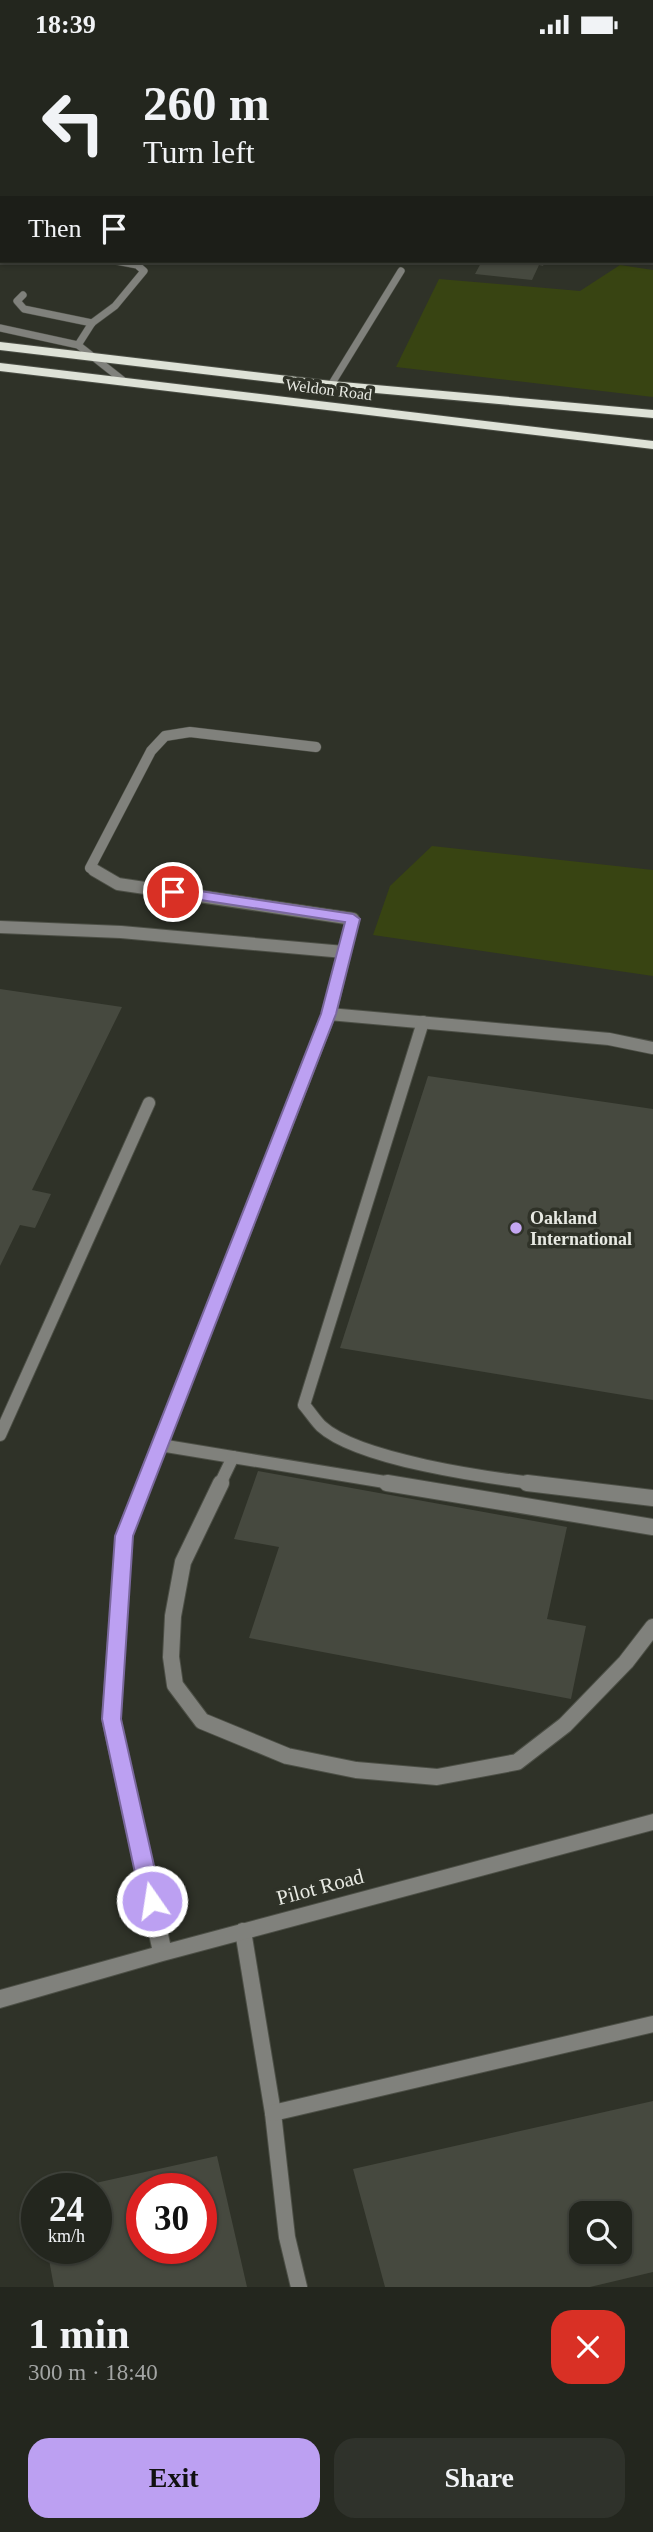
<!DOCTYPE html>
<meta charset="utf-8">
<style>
:root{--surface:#23261e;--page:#2f322b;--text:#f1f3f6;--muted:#a3a5a4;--line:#40433c;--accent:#bca0f2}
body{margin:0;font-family:Georgia,serif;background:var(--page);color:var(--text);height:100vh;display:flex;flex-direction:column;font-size:26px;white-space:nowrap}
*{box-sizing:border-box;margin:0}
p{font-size:23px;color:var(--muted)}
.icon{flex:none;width:38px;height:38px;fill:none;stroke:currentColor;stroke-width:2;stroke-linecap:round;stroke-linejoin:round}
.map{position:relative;height:2238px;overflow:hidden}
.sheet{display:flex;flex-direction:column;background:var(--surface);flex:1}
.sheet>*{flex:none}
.banner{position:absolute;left:0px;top:0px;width:654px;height:214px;box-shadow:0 2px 5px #0004,0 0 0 2px var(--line);background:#23261e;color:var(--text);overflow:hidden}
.fabs{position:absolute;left:569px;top:2152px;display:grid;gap:14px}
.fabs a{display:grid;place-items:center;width:63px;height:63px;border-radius:14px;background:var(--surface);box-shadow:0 2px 5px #0004,0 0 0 2px var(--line);font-size:35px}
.speed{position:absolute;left:21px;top:2124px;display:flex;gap:14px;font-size:35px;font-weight:700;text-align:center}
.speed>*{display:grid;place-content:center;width:91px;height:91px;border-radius:50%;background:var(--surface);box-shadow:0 2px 5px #0004,0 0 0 2px var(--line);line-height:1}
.speed small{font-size:18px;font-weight:400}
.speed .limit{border:10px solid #d22;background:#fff;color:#111}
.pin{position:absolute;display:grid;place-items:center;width:60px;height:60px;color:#fff;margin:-30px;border:4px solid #fff;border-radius:50%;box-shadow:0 2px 7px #0007}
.me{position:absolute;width:77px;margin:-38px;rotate:347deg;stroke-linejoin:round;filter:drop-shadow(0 0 5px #0008)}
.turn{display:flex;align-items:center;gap:24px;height:147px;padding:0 28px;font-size:32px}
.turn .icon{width:91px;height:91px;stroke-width:2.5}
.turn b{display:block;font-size:49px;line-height:60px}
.then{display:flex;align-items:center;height:66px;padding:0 28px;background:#0003;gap:14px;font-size:26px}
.round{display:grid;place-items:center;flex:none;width:74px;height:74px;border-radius:21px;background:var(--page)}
.overview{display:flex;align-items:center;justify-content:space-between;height:119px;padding:0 28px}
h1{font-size:42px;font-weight:700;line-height:52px}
.cta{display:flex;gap:14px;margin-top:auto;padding:14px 28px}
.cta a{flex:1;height:80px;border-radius:21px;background:var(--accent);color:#111;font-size:28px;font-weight:700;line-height:80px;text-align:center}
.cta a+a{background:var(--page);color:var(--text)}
.status{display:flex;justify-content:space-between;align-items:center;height:49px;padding:0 35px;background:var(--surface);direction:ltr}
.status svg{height:19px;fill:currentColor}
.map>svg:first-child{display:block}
.green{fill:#384412}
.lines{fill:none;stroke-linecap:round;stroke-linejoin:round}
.stream{stroke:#505644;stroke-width:5}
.building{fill:#46493f;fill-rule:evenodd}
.service-far3-casing{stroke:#4c4f46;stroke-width:8}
.service-far2-casing{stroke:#4c4f46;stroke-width:11}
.service-far1-casing{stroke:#4c4f46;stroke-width:14}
.service-casing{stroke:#4c4f46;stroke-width:18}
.minor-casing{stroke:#4c4f46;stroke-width:2}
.trunk-casing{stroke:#4c4f46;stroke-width:2}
.service-far3{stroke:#80817c;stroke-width:7}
.service-far2{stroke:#80817c;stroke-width:10}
.service-far1{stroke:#80817c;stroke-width:12}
.service{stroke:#80817c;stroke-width:16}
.minor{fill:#80817c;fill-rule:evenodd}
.trunk{fill:#dee2d7;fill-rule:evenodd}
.route{fill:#bca0f2;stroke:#7a689d;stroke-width:2}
.poi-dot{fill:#c4a7f1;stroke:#2f3228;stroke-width:2.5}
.labels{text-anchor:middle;stroke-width:7;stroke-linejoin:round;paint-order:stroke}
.far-street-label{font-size:16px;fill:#e7e9e2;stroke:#2f3228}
.poi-label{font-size:18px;font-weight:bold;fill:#e7e9e2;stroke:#2f3228;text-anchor:start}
.near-street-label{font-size:21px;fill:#e7e9e2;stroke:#2f3228}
</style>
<div class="status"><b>18:39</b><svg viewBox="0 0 49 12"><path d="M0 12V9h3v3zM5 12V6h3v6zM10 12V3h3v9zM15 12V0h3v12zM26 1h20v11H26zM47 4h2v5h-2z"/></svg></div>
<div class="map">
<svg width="653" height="2238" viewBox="0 0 653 2238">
<rect width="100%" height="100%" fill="#2f3228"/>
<g class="green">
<polygon points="273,0 653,0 653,123 653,2"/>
<polygon points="620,216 653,221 653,348 396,318 439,230 580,242"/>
<polygon points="432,797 653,821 653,927 373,886 390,837"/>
</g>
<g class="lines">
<polyline class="stream" points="305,0 311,2"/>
</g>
<g class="building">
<polygon points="482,212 545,212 543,217 539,216 532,231 475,225"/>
<polygon points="0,940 122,958 32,1141 51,1145 35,1179 20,1176 0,1217"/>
<polygon points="428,1027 653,1060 653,1351 340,1299"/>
<polygon points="258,1422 567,1478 547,1570 586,1577 571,1650 249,1589 279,1498 234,1490"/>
<path d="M 653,2052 L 653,2223 L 590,2238 L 385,2238 L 353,2120 ZM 581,2165 L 620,2165 L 620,2203 L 581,2203 Z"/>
<path d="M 217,2107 L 247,2238 L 54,2238 L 47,2200 L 96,2200 L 96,2140 L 73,2139 ZM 142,2140 L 201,2140 L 201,2200 L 142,2200 Z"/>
</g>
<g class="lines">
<defs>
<g id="service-far3">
<polyline points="23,246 17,252 24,260 92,274"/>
<polyline points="0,279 78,296 125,333"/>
<polyline points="78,296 92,274 115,257 144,222 137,216 116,212"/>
<polyline points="331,336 401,222"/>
</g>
<polyline id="service-far2" points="97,823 90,819 151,702 165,687 190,683 316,698"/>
<g id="service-far1">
<polyline points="94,821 118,835 353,870"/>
<polyline points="0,878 121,883 344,903"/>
<polyline points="329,965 609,990 653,999"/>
<path d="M 423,973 L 304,1356 C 310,1363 315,1371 321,1377 C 358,1411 489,1429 540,1435"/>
<polyline points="0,1386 149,1054"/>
<polyline points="160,1396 397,1435"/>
<polyline points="220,1435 233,1408"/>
</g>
<g id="service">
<polyline points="221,1434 183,1513 173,1567 171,1608 175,1636 202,1672 287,1707 356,1721 437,1728 517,1713 565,1676 626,1613 653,1578"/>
<polyline points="387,1434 653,1478"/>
<polyline points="527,1434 653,1449"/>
<polyline points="243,1882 273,2064 287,2188 299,2238"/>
<polyline points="273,2064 653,1975"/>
</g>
<polygon id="minor" points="353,866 359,870 336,965 132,1487 120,1670 170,1894 653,1765 653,1781 163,1912 0,1959 0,1941 152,1899 102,1670 116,1487 322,965 347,870"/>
<g id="trunk">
<polygon points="0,293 331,332 653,361 653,369 331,340 0,301"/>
<polygon points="0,314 653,392 653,400 0,322"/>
</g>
</defs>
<use href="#service-far3" class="service-far3-casing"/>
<use href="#service-far2" class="service-far2-casing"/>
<use href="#service-far1" class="service-far1-casing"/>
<use href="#service" class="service-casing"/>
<use href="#minor" class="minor-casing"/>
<use href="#trunk" class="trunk-casing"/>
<use href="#service-far3" class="service-far3"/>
<use href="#service-far2" class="service-far2"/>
<use href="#service-far1" class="service-far1"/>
<use href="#service" class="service"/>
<use href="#minor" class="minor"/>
<use href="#trunk" class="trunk"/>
</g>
<polygon class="route" points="173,838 353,865 360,870 336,965 133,1487 121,1670 162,1852 159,1858 152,1861 144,1858 141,1852 102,1670 115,1487 321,965 345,873 168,846 166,843"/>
<circle class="poi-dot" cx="516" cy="1179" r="7"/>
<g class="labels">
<g class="far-street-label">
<text transform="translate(329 340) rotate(7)" y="6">Weldon Road</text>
</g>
<g class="poi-label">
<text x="530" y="1175">Oakland<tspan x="530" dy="21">International</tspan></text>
</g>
<g class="near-street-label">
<text transform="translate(320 1838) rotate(-15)" y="7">Pilot Road</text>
</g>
</g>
</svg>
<div class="fabs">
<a><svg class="icon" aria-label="search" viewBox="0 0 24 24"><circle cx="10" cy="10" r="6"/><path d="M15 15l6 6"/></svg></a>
</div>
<div class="speed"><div>24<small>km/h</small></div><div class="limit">30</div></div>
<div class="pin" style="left:173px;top:843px;background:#d93025"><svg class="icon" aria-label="arrive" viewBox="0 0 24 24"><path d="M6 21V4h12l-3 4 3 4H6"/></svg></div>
<svg class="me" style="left:152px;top:1852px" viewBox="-20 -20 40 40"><circle r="17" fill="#bca0f2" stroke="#fff" stroke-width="3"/><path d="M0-11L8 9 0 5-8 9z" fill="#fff"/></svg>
<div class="banner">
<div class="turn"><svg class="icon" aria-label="left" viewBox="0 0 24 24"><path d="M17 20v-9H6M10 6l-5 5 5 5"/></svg><div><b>260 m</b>Turn left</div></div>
<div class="then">Then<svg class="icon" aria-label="arrive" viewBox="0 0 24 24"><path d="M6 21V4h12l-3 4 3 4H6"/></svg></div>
</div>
</div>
<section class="sheet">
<div class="overview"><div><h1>1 min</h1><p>300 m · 18:40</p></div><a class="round" style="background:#d93025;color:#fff"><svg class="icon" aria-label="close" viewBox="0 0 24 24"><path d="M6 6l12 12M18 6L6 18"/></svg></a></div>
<div class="cta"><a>Exit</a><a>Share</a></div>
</section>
